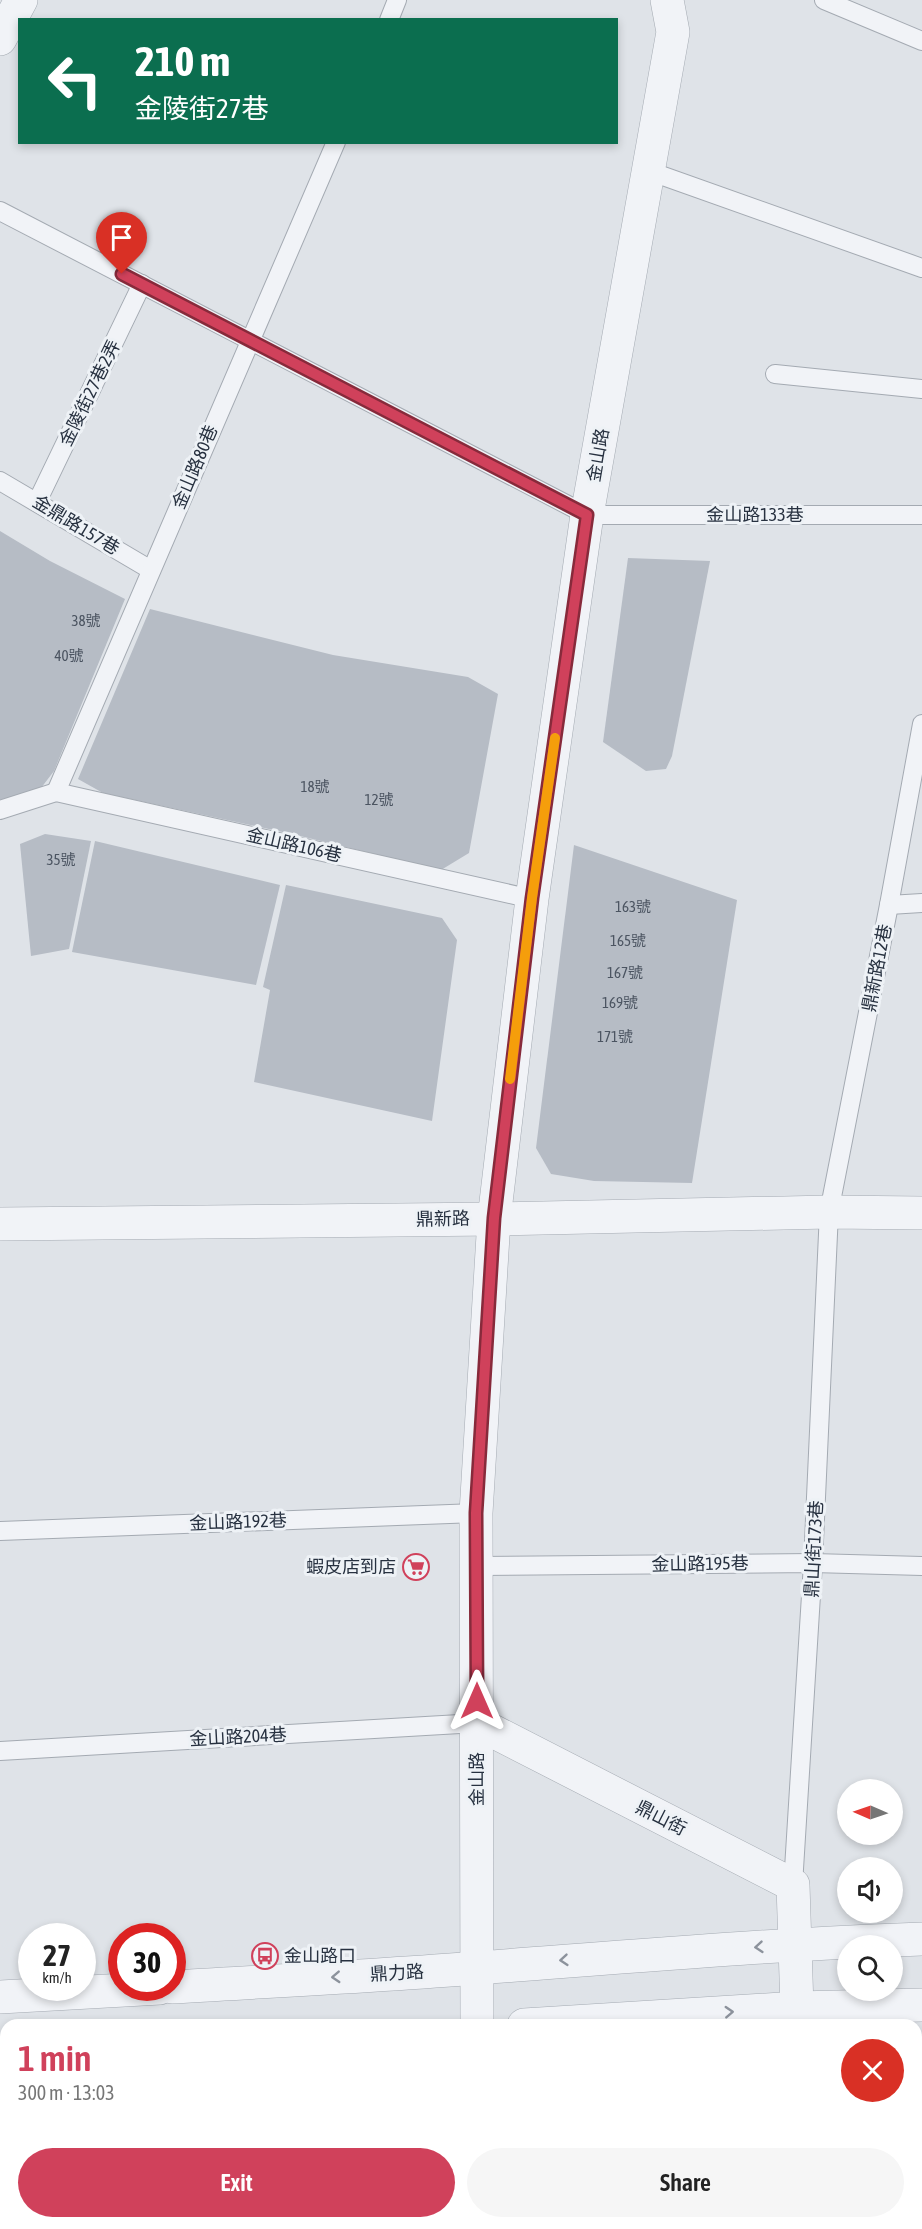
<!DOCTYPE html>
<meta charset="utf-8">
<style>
:root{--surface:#fff;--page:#f6f6f6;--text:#222;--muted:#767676;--accent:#d0415b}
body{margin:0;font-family:"Asap Condensed","Noto Sans TC",sans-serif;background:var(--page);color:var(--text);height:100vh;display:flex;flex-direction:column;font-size:22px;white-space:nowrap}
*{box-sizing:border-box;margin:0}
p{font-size:20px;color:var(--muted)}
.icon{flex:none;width:33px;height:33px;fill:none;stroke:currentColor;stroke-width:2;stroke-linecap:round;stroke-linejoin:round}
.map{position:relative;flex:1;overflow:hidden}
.side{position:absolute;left:0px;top:2019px;width:922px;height:210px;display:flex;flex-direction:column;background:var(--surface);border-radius:18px 18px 0 0;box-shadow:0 3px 9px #0003}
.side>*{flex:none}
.guide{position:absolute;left:18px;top:18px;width:600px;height:126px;border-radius:0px;box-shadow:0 3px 9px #0003;background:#0b6e4f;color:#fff;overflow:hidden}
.needle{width:39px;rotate:272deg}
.controls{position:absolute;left:837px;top:1779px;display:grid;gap:12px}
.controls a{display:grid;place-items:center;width:66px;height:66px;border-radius:50%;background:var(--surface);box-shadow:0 3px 9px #0003;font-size:30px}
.speed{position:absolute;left:18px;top:1923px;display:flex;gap:12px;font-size:30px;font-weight:700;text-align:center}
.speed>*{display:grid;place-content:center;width:78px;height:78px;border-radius:50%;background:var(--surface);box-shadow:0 3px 9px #0003;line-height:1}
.speed small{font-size:15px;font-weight:400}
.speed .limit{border:9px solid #d22;background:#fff;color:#111}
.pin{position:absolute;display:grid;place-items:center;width:51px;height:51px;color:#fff;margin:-62px -26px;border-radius:50% 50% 50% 0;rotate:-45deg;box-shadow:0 0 6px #0007}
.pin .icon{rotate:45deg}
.me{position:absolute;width:66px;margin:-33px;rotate:0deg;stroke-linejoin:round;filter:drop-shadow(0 0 4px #0008)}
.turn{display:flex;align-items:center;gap:21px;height:126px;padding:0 18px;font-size:27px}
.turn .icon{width:78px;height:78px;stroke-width:2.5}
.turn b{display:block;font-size:42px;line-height:51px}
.round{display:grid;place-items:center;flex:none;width:63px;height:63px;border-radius:32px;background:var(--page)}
.headline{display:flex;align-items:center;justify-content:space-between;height:102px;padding:0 18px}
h1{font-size:36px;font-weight:600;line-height:45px;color:var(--accent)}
.action{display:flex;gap:12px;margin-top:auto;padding:12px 18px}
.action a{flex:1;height:69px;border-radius:36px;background:var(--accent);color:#fff;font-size:24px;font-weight:600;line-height:69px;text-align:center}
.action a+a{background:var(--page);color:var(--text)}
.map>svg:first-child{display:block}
.building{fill:#b6bcc5}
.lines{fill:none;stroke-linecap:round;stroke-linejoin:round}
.service-casing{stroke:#a4aab2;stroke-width:20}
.minor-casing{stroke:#a4aab2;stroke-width:34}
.tertiary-casing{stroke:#a4aab2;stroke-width:34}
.service{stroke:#f1f3f7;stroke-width:18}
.minor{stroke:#f1f3f7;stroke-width:33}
.tertiary{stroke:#f1f3f7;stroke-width:33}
.oneway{stroke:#8c929c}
.route-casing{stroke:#872a3b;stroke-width:15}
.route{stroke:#d0415b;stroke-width:10}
.slow{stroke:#f59e0b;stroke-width:10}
.labels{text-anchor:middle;stroke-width:6;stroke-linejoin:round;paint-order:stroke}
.number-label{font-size:15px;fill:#4b5461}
.street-label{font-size:18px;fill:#273140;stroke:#eef2f6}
.poi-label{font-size:18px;fill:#273140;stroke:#eef2f6;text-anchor:end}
</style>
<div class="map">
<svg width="922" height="2229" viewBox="0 0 922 2229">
<rect width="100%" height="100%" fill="#dfe3e8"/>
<g class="building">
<polygon points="0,531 50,561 125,599 54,771 41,788 0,800"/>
<polygon points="628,558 710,561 672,756 666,769 646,771 603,742"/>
<polygon points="150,609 333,655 468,677 498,694 469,853 441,870 296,835 103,793 78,779"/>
<polygon points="45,834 91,841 69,949 31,956 20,844"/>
<polygon points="95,841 280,885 256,985 72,952"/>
<polygon points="574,845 737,900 692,1183 594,1181 551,1174 536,1148"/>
<polygon points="286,885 442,918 457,940 432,1121 254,1082 270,990 263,987"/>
<polygon points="0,2149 6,2150 6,2223 248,2223 248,2229 0,2229"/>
<rect x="271" y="2223" width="158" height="6"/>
</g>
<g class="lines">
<defs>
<g id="service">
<polyline points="824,0 922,41"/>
<polyline points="389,20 397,0"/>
<polyline points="649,171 922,268"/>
<polyline points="0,211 587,515 922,515"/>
<polyline points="775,374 922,389"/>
<polyline points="0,481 151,570"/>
<polyline points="37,502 142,284"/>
<polyline points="56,792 336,142"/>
<polyline points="56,792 532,899"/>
<polyline points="0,810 56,792"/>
<polyline points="889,905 922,903"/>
<polyline points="0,1531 476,1513"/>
<polyline points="477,1566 813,1563 922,1566"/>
<polyline points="0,1751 477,1723"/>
<polyline points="793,1885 813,1563 829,1212 889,905 922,724"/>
<polyline points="919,2229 922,2172"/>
</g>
<g id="minor">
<polyline points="0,39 21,0"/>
<polyline points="0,1224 494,1219 829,1212 922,1213"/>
<polyline points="477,1723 793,1885 797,2008"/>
<polyline points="477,2025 476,1513 494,1219 532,899 587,515 673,32 667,0"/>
<polyline points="477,2229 477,2223"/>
</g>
<g id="tertiary">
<path d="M 172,1987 C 274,1981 376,1976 477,1968 C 625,1957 773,1944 922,1939"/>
<polyline points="0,1997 160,1988"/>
<polyline points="524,2025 797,2008 922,2005"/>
<polyline points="0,2056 6,2055"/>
</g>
</defs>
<use href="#service" class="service-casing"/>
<use href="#minor" class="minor-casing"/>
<use href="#tertiary" class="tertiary-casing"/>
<use href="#service" class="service"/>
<use href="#minor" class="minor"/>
<use href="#tertiary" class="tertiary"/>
</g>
<defs><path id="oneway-chevron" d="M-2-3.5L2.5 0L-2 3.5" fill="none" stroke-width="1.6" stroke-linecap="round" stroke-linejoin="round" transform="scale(1.5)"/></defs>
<g class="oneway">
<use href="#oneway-chevron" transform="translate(759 1947) rotate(175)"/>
<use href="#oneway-chevron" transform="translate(564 1960) rotate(175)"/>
<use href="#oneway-chevron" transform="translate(336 1977) rotate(177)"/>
<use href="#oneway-chevron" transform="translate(729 2012) rotate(-3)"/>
</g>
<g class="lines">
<defs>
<polyline id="route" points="122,274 587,515 532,898 494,1218 476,1513 477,1701"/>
</defs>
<use href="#route" class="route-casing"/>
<use href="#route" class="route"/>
<polyline class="slow" points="510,1079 532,898 555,738"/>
</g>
<defs>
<symbol id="supermarket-ring" viewBox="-11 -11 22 22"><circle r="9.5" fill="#eef2f6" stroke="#d0415b" stroke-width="1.5"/><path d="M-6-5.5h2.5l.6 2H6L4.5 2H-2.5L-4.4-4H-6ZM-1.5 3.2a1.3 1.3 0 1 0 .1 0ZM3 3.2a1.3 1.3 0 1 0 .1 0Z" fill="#d0415b"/></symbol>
<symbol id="bus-ring" viewBox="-11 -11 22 22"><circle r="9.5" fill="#eef2f6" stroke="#d0415b" stroke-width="1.5"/><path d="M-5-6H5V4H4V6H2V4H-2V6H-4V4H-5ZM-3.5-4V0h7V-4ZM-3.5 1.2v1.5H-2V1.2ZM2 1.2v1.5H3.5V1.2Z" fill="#d0415b"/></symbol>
</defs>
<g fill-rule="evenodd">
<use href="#supermarket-ring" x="401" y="1552" width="30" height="30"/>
<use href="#bus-ring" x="250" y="1941" width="30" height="30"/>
</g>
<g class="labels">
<g class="number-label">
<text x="86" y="626">38號</text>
<text x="69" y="661">40號</text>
<text x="315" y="792">18號</text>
<text x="379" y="805">12號</text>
<text x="61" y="865">35號</text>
<text x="633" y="912">163號</text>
<text x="628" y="946">165號</text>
<text x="625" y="978">167號</text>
<text x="620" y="1008">169號</text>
<text x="615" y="1042">171號</text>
</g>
<g class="street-label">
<text transform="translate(90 393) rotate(-64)" y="6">金陵街27巷2弄</text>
<text transform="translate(598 455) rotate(-80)" y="6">金山路</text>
<text transform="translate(195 467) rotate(-67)" y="6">金山路80巷</text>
<text x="755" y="521">金山路133巷</text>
<text transform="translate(76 525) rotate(31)" y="6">金鼎路157巷</text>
<text transform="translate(294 845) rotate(13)" y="6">金山路106巷</text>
<text transform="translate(877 968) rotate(-79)" y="6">鼎新路12巷</text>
<text transform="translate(443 1219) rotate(-1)" y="6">鼎新路</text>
<text transform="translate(238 1522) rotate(-2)" y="6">金山路192巷</text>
<text transform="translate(814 1549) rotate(-87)" y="6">鼎山街173巷</text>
<text transform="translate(700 1564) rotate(-1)" y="6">金山路195巷</text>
<text transform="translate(238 1737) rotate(-3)" y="6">金山路204巷</text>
<text transform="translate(477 1779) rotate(-90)" y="6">金山路</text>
<text transform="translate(661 1818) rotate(27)" y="6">鼎山街</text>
<text transform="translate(397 1973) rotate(-3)" y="6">鼎力路</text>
</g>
<g class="poi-label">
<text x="396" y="1573">蝦皮店到店</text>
<text x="284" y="1962" text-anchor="start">金山路口</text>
</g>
</g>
</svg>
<div class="controls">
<a><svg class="needle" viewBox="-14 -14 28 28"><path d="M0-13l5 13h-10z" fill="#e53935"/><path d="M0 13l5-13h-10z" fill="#767676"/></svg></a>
<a><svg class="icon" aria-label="sound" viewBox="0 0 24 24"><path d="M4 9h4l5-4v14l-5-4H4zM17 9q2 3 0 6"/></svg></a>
<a><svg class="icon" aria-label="search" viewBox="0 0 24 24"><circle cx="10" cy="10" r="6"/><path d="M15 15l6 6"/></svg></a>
</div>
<div class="speed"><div>27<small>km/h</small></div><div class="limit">30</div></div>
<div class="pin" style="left:122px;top:274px;background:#d93025"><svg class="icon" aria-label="arrive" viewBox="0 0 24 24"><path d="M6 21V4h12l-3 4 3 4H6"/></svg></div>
<svg class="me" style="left:477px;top:1701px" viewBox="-20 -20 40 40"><path d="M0-17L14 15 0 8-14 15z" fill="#d0415b" stroke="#fff" stroke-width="4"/></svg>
<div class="guide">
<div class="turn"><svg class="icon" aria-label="left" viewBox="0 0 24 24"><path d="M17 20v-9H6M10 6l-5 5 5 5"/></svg><div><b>210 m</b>金陵街27巷</div></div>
</div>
<section class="side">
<div class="headline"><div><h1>1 min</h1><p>300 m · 13:03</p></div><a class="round" style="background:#d93025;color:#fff"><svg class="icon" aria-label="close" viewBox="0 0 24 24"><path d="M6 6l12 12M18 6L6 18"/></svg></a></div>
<div class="action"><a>Exit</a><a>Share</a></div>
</section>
</div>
